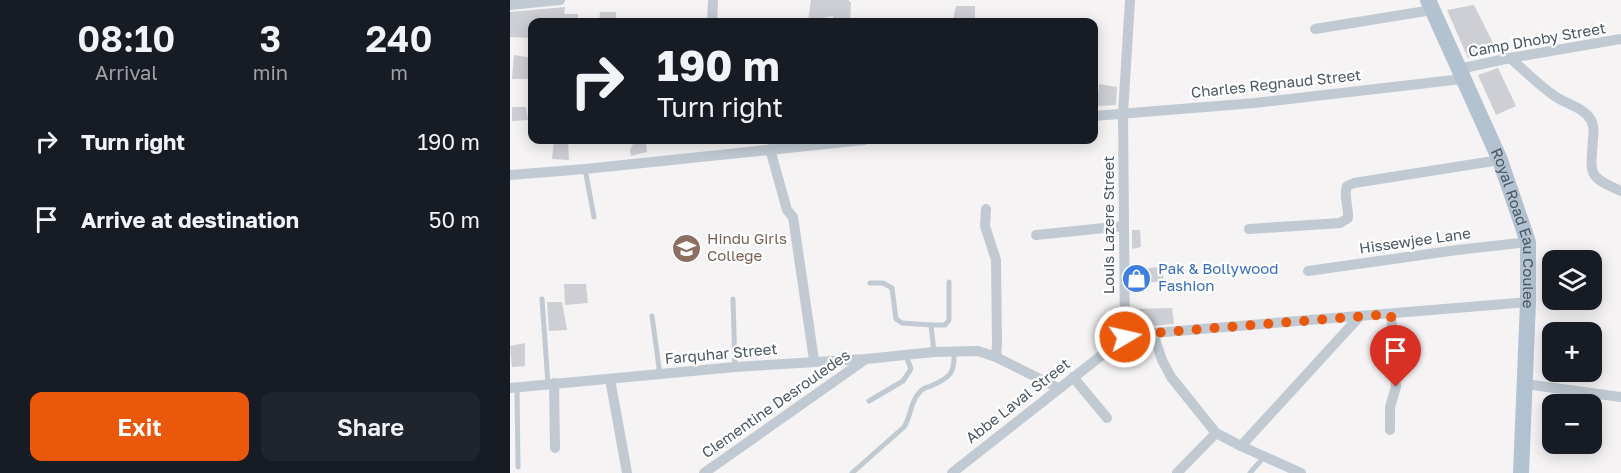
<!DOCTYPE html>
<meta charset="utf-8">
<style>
:root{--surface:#171b24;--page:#20242c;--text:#f1f3f6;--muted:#9ea1a6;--accent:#ea580c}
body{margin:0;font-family:"Golos Text",sans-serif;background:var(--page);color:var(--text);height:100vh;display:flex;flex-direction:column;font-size:22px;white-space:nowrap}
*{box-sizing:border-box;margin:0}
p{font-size:20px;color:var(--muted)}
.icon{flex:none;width:33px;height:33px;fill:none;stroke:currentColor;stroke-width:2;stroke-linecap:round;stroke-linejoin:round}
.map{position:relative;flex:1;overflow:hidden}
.side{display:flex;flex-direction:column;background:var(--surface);width:510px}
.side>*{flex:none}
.guide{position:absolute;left:18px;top:18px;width:570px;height:126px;border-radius:12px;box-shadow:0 3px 15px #0003;background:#171b24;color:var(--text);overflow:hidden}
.fabs{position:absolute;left:1032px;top:250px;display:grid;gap:12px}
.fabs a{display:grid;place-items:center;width:60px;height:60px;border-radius:12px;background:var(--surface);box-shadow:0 3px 15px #0003;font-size:30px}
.pin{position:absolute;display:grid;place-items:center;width:51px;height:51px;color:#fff;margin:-62px -26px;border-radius:50% 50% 50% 0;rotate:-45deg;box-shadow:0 0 6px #0007}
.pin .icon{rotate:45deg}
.me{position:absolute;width:66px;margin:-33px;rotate:81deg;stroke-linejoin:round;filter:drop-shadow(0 0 4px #0008)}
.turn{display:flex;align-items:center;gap:21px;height:126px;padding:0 30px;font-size:27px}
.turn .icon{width:78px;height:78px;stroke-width:2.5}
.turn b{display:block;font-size:42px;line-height:51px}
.eta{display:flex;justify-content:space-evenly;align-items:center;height:102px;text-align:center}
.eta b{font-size:36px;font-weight:600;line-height:42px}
.action{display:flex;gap:12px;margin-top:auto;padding:12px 30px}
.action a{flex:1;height:69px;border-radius:12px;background:var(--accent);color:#fff;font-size:24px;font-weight:600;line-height:69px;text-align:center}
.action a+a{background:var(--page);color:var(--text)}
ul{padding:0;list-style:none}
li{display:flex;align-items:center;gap:18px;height:78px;padding:0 30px}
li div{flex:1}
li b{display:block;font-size:22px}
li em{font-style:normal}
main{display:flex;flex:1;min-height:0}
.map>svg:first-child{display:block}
.building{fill:#cdcfd5}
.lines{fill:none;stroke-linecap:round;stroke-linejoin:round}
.service{stroke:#c1cad2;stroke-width:5}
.minor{stroke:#c1cad2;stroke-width:10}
.primary{stroke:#b3c2d1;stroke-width:16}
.route{stroke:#ea580c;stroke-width:10;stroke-dasharray:0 18}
.labels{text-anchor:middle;stroke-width:4.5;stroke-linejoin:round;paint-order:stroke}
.street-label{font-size:15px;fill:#4a5661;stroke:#fff}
.education-label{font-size:15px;fill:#785e54;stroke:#fff;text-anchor:start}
.shop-label{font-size:15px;fill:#366cbe;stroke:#fff;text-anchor:start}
</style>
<main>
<section class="side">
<div class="eta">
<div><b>08:10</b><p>Arrival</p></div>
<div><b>3</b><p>min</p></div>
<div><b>240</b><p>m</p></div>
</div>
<ul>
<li><svg class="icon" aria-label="right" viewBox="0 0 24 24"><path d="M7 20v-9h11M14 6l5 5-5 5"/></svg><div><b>Turn right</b></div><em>190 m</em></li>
<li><svg class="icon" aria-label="arrive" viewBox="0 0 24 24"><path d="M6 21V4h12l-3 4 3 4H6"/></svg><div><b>Arrive at destination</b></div><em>50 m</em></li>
</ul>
<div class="action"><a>Exit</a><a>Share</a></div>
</section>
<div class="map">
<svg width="1111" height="473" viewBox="0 0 1111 473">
<rect width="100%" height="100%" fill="#f5f3f3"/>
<g class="building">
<polygon points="301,0 339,0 339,2 341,2 340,22 322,22 323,16 298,21"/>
<polygon points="964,5 983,43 958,58 937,10"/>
<polygon points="446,6 465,6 465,21 443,20"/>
<polygon points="55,7 54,14 68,14 68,22 22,22 22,38 0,37 0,12"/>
<polygon points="90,12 106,12 106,22 89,22"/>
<polygon points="4,55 22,58 22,79 2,79"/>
<polygon points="988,68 1006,106 986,115 968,75"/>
<polygon points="589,84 607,87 606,105 587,106"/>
<polygon points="2,107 16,107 18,120 2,121"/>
<polygon points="44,140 58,140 59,160 42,159"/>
<polygon points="125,140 136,140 137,152 121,156 120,150"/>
<polygon points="622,230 630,230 631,247 622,249"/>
<polygon points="652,267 654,281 624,284 623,273 627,273 627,269"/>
<polygon points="54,284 76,284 78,303 55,305"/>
<polygon points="37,302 52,302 57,330 39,331"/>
<polygon points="662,308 664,324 624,328 622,309"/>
<polygon points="15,343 15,366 2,367 0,346"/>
</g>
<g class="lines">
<g class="service">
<polyline points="75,169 84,217"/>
<polyline points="360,283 373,283 382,288 386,319 392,323 421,325 424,352"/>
<polyline points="32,299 38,384"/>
<polyline points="223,299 225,367"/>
<polyline points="142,316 150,375"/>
<polyline points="421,325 435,325 439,320 439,282"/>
<polyline points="7,388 8,467"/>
<polyline points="359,401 393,381 401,369 396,356"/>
<path d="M 342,473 L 394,427 C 401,417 400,402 409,393 C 412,388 416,388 421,386 C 441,377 445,373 444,351"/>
<polyline points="740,473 754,457"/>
</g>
<g class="minor">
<polyline points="0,5 50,0"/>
<polyline points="202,22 203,0"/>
<polyline points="805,29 922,10"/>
<path d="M 1000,58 C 1015,71 1030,86 1046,97 C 1057,104 1074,108 1081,120 C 1084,126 1084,132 1083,138 C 1081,174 1076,176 1111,191"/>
<polyline points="949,69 1000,58 1111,39"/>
<polyline points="584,116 745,103 952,79"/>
<polyline points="260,149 277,210 283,217 304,360"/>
<polyline points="0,175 75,169 354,140"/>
<polyline points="476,209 475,226 486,260 487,344 486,357"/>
<path d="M 739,229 L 830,223 L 838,218 C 839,208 833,195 837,186 L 844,183 L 990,160"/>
<polyline points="526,235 614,226"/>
<polyline points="798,271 947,250 1018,242"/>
<polyline points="643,333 652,360 661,377 706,433 731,446 791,473"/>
<polyline points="615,337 613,113 620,0"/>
<polyline points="563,377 597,418"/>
<polyline points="100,379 117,473"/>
<polyline points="44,383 45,448"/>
<polyline points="1015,384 1111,397"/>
<polyline points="0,388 225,367 356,359 424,352 468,351 486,357 548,388"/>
<polyline points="880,430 880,407 886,387 881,314"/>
<polyline points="731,446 850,316"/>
<polyline points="194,473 356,359"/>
<polyline points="442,473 615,337 643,333 1018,302"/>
<polyline points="667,473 706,433"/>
</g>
<path class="primary" id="s1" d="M 918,0 L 990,160 L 1018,242 L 1018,302 L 1011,473"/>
</g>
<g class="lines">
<polyline class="route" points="615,337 643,333 881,314 886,387"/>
</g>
<defs>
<symbol id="school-disc" viewBox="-11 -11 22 22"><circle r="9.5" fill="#8d6e63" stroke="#fff"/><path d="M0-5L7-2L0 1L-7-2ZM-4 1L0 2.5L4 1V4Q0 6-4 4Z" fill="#fff"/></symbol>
<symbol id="shop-disc" viewBox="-11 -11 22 22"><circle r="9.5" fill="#3f7fe0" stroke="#fff"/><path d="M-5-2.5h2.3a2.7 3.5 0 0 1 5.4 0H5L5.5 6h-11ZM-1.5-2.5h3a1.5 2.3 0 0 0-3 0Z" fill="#fff"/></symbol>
</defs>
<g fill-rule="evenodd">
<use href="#school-disc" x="160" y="232" width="33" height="33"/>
<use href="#shop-disc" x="610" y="262" width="33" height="33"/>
</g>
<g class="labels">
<g class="street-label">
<text transform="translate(1027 40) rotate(-10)" y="5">Camp Dhoby Street</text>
<text transform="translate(766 84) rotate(-6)" y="5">Charles Regnaud Street</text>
<text transform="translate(599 225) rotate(-90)" y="5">Louis Lazere Street</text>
<text dy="5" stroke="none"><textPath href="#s1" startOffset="246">Royal Road Eau Coulee</textPath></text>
<text transform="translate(905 241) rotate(-8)" y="5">Hissewjee Lane</text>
<text transform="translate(211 354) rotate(-5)" y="5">Farquhar Street</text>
<text transform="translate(508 401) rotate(-38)" y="5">Abbe Laval Street</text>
<text transform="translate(266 404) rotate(-35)" y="5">Clementine Desrouledes</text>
</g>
<g class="education-label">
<text x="197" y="244">Hindu Girls<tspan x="197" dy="17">College</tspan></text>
</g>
<g class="shop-label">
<text x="648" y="274">Pak &amp; Bollywood<tspan x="648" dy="17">Fashion</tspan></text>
</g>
</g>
</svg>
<div class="fabs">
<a><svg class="icon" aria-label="layers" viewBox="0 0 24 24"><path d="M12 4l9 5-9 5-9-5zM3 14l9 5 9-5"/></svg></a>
<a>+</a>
<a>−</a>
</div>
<div class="pin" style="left:886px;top:387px;background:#d93025"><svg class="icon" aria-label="arrive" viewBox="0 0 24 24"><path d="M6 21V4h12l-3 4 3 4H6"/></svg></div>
<svg class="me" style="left:615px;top:337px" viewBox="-20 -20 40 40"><circle r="17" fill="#ea580c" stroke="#fff" stroke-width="3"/><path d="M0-11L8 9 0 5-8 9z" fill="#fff"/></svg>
<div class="guide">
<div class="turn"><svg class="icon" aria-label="right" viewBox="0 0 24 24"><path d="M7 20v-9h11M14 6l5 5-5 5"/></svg><div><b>190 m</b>Turn right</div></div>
</div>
</div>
</main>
